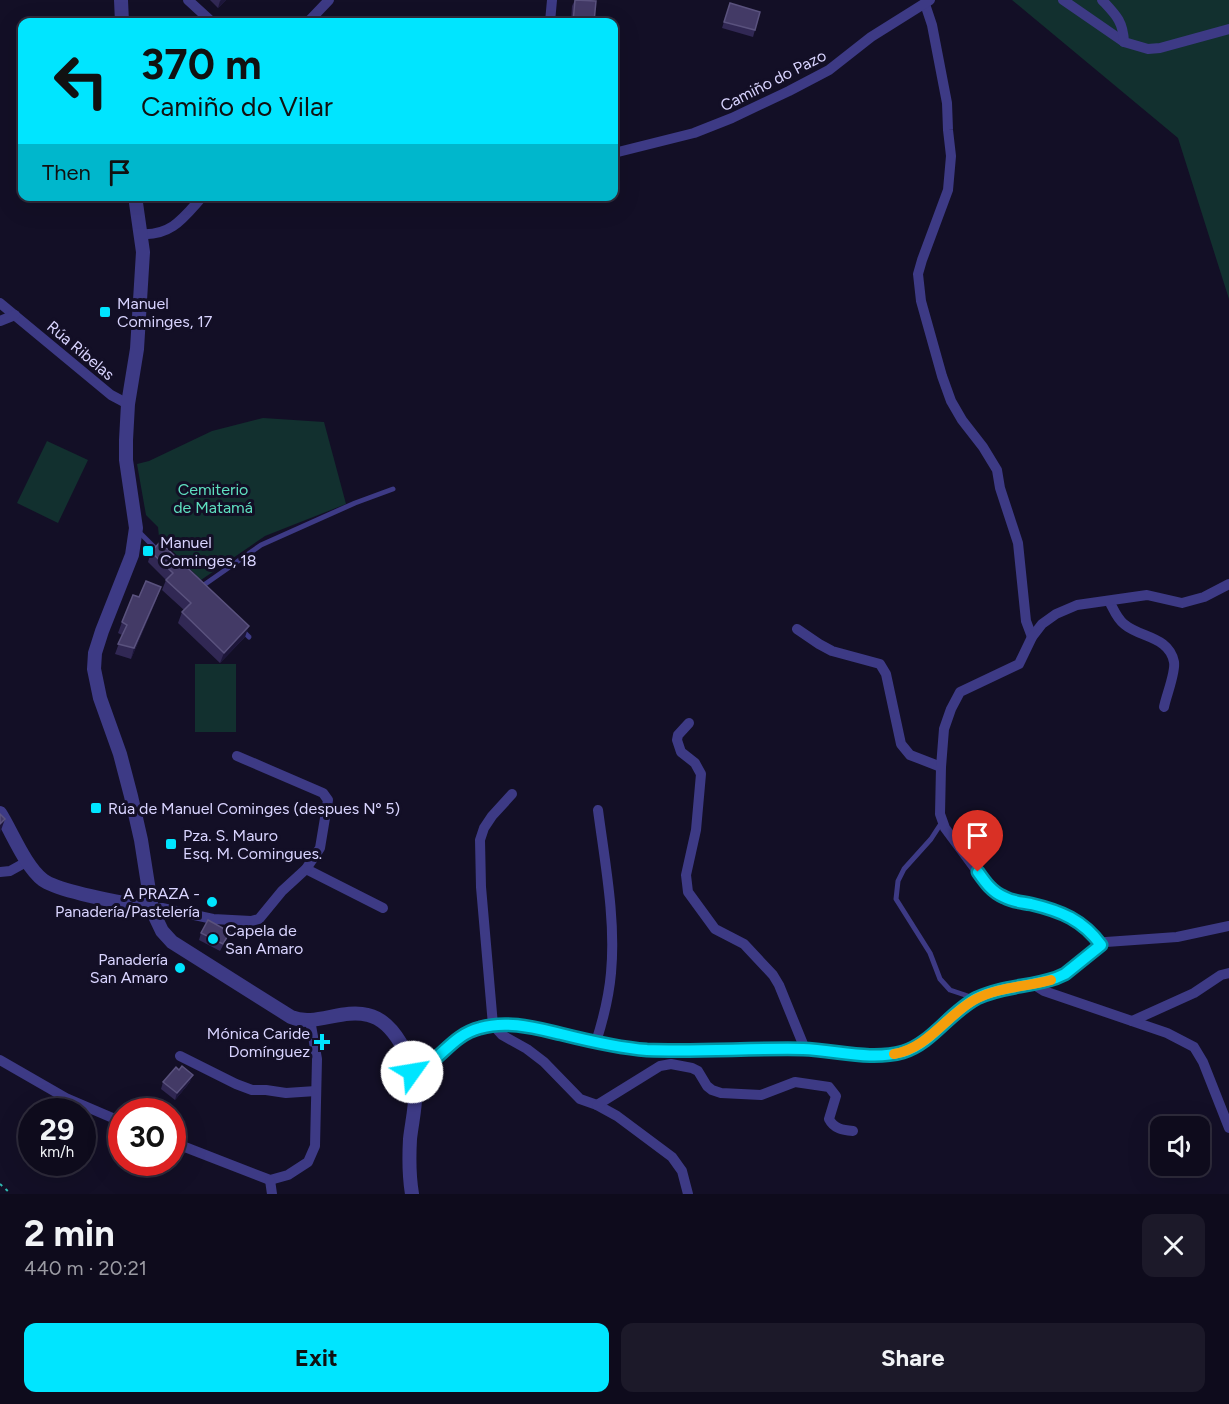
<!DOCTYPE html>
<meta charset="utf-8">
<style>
:root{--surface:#0e0b1c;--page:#1c1929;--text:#f1f3f6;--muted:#9b9ba3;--line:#2e2b3b;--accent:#00e5ff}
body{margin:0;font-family:Figtree,sans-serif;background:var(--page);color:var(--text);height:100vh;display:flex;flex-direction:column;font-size:22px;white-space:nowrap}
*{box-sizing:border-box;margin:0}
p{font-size:20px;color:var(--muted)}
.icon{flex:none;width:33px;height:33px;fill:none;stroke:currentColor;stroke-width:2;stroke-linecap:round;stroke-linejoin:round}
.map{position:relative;height:1194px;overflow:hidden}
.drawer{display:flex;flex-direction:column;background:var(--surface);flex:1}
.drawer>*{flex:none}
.hud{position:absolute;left:18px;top:18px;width:600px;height:183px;border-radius:12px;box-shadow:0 6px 24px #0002,0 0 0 2px var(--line);background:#00e5ff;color:#111;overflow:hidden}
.tools{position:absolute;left:1150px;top:1116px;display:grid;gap:12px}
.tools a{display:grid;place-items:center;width:60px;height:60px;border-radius:12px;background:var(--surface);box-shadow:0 6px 24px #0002,0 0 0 2px var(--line);font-size:30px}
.speed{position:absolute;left:18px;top:1098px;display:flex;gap:12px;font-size:30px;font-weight:700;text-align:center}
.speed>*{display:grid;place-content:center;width:78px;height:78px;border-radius:50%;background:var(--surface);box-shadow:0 6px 24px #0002,0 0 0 2px var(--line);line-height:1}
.speed small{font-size:15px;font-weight:400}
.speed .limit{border:9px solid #d22;background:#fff;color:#111}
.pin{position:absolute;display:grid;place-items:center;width:51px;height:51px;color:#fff;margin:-62px -26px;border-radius:50% 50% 50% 0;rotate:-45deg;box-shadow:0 0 6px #0007}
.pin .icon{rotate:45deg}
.me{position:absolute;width:66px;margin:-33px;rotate:58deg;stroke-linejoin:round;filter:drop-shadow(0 0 4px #0008)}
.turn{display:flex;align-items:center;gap:21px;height:126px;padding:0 24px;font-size:27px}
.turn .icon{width:78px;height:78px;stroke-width:2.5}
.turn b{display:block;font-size:42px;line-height:51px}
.then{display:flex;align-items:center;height:57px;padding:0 24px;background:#0003;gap:12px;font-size:22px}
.round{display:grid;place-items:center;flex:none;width:63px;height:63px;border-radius:12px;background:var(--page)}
.headline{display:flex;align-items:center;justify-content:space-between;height:102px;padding:0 24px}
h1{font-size:36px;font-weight:700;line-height:45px}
.action{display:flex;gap:12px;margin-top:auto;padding:12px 24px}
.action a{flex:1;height:69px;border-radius:12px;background:var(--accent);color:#111;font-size:24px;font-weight:700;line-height:69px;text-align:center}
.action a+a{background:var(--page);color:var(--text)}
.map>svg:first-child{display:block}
.green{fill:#12302f}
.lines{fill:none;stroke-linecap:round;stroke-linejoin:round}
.path{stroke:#2fb8b0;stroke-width:2;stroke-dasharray:3 4.5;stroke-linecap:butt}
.service{stroke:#3d3a85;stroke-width:5}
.minor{stroke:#3d3a85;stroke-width:10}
.tertiary{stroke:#3d3a85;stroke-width:14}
.wall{fill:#312854}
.shaded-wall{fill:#1d163a}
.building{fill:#433a66;stroke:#5a527e;stroke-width:1.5}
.route-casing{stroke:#0095a6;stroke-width:15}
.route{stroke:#00e5ff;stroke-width:10}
.slow{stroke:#f59e0b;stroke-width:10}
.poi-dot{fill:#00e5ff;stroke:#130f26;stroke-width:2}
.labels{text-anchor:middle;stroke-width:6;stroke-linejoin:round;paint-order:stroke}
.street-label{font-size:16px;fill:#d9d4ff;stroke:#130f26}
.poi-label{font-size:16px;fill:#d9d4ff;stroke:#130f26;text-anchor:start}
.park-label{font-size:16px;fill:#5fe0c0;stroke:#130f26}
</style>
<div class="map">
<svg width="1229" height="1194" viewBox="0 0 1229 1194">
<rect width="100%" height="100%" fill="#130f26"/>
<g class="green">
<polygon points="1012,0 1229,0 1229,299 1178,138"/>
<polygon points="263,418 324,422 346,504 265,536 201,580 159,537 158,527 146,515 137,464 149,461 212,431"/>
<polygon points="47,441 88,460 58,523 17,503"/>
<rect x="195" y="664" width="41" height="68"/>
</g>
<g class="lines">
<polyline class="path" points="0,1184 11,1194"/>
<g class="service">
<polyline points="137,530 160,553"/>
<polyline points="201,587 261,545 355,503 393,489"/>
<polyline points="241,629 249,637"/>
<polyline points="942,822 931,839 904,869 898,881 896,899 930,953 940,979 950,990 974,998"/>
</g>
<g class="minor">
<polyline points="188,0 212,22"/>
<polyline points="1063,0 1124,42"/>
<path d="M 1102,0 C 1116,15 1123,21 1124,42 L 1148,49 L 1160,48 L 1229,29"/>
<polyline points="925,4 932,25 947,103 948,130 951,156 948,190 922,260 918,274 921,301 942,376 951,401 962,420 983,447 997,470 1000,488 1018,543 1026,621 1032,637"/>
<polyline points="308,22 329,0"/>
<polyline points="550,22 552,0"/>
<polyline points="614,153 694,133 732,118 789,91 829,70 871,37 930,0"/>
<path d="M 141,234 C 172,236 184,217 203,196"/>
<polyline points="0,303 111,395 128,404"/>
<polyline points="0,321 15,315"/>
<path d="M 1109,601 C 1113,608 1117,619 1124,624 C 1140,638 1169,636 1174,662 C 1176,672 1166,696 1164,707"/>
<polyline points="797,629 819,644 832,651 880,664 886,674 901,744 910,755 941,767"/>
<polyline points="689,723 678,735 677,740 681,752 695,763 701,774 696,830 686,875 688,892 715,929 744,944 773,975 779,985 805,1049"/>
<polyline points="512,794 492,816 484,828 480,840 481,887 493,1025 502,1035 527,1049 544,1062 580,1099 597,1105 617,1116 672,1157 682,1171 688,1194"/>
<polyline points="306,869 383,908"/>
<polyline points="0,872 10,871 28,861"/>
<polyline points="152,910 162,908 213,919 251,921 259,919 282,891 306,869 320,848 328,800 323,793 237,756"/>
<polyline points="1101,945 1087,927 1076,920 1031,904 1017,902 1002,897 988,886 945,828 940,814 941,767 944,729 951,709 960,692 1019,664 1032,637 1042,624 1056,614 1077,605 1147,595 1182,603 1204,597 1229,584"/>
<polyline points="1033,984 1044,991 1167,1033 1194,1047 1203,1062 1229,1128"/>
<polyline points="1132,1021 1194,993 1221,975 1229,973"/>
<path d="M 596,1042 C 603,1020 609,996 611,973 C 616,920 605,863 598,810"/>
<polyline points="180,1056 236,1084 252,1090 266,1090 286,1093 316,1091"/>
<polyline points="0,1060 66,1098 122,1122"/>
<path d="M 412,1072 C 440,1064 449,1036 480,1028 C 507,1020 535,1028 561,1034 C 589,1041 618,1048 647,1050 L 805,1049 L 866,1056 L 901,1052 L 921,1043 L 944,1021 L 976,999 L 992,992 L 1056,978 L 1106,942 L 1177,937 L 1229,926"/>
<path d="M 597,1105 L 660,1066 L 671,1064 L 692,1068 L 698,1071 L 707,1086 L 712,1090 L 721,1093 L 761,1095 L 795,1082 L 829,1087 L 836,1096 L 829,1119 C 834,1129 843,1130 853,1131"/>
<polyline points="172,1142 270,1180 288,1175 308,1162 315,1146 317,1059 310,1020"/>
<polyline points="270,1180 272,1194"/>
</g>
<g class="tertiary">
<polyline points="121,0 122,22"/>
<path d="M 135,196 L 143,252 L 137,349 L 128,404 L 126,440 L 126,460 L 136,528 L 132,555 L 102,631 L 95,653 L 94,669 L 100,698 L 120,754 L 131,796 L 141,840 L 152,910 L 162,931 L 172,942 L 291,1017 C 315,1027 342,1008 368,1015 C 394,1021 412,1059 415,1084 C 417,1102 412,1121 410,1139 C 409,1157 409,1176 412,1194"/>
<path d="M 0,813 C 12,832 25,866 43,880 C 59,892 124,903 147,907 L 152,910"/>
</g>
</g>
<g class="wall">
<polygon points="210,0 226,0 218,8"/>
<polygon points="575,0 594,22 571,22 572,6"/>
<polygon points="730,3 755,30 753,37 722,28"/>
<polygon points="151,552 245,637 220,663 178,623 182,612 184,610 162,590 166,580 148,562"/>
<polygon points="139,597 157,598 131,659 115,654 122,635 118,633 122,622"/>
<polygon points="201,933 227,938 220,951 199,940"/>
<polygon points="163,1082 190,1082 175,1100 161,1089"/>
</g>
<g class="shaded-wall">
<polygon points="221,0 226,0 218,8 220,1"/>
<polygon points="161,587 157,598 131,659 134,648"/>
<polygon points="249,626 245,637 220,663 224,653"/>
<polygon points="5,819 0,833 0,824"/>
<polygon points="193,1075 190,1082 175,1100 177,1093"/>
</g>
<g class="building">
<polygon points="575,0 596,1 594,22 573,22"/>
<polygon points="730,3 760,12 755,30 724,22"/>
<polygon points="160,542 249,626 224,653 182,612 191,603 166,580 173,573 151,552"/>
<polygon points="146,581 161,587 134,648 118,644 127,625 122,622 133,595 139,597"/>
<polygon points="0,814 5,819 0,824"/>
<polygon points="208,920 230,932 223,944 201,933"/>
<polygon points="182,1066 193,1075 177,1093 163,1082 176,1067 179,1070"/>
</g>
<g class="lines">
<defs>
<path id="route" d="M 412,1072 C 440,1064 449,1036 480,1028 C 507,1020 535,1028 561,1034 C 589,1041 618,1048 647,1050 C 699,1052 751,1048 803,1049 C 836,1050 870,1061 903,1052 C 931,1044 950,1012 977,998 C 1002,986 1030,987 1056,978 L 1065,974 L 1101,945 C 1083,920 1061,911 1031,904 C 1021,902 1013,902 1004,897 C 992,892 985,882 978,872"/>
</defs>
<use href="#route" class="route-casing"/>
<use href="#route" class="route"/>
<path class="slow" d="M 894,1054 C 927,1049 946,1016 974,1000 C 997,987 1025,987 1051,980"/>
</g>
<g class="poi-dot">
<rect x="99" y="306" width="12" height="12" rx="3"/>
<rect x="142" y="545" width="12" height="12" rx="3"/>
<rect x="90" y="802" width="12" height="12" rx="3"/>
<rect x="165" y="838" width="12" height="12" rx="3"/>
<circle cx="212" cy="902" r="6"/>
<circle cx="213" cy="939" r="6"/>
<circle cx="180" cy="968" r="6"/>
<path d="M319 1033h6v6h6v6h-6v6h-6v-6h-6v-6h6z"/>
</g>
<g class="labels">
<g class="street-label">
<text transform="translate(773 80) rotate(-27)" y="6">Camiño do Pazo</text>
<text transform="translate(81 350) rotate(40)" y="6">Rúa Ribelas</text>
</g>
<g class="poi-label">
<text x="117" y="309">Manuel<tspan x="117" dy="18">Cominges, 17</tspan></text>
<text x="160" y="548">Manuel<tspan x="160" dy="18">Cominges, 18</tspan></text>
<text x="108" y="814">Rúa de Manuel Cominges (despues Nº 5)</text>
<text x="183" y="841">Pza. S. Mauro<tspan x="183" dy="18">Esq. M. Comingues.</tspan></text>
<text x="200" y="899" text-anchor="end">A PRAZA -<tspan x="200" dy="18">Panadería/Pastelería</tspan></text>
<text x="225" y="936">Capela de<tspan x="225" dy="18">San Amaro</tspan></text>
<text x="168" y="965" text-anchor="end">Panadería<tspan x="168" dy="18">San Amaro</tspan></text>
<text x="310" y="1039" text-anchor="end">Mónica Caride<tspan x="310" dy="18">Domínguez</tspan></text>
</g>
<g class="park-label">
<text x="213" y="495">Cemiterio<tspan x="213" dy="18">de Matamá</tspan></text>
</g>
</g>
</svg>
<div class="tools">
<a><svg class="icon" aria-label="sound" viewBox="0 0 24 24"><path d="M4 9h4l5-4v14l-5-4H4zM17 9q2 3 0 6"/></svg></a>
</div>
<div class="speed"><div>29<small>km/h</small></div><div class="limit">30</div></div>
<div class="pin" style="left:978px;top:872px;background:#d93025"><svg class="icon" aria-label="arrive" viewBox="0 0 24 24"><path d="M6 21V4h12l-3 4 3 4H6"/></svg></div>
<svg class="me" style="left:412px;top:1072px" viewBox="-20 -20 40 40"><circle r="19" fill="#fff"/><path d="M0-13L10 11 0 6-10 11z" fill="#00e5ff"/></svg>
<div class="hud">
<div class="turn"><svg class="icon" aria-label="left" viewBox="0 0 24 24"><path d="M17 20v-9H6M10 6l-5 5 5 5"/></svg><div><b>370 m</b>Camiño do Vilar</div></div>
<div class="then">Then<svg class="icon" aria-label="arrive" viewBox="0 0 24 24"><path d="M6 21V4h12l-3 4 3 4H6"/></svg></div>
</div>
</div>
<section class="drawer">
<div class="headline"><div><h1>2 min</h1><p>440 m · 20:21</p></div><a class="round"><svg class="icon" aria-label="close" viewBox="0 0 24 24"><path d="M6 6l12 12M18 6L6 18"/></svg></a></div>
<div class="action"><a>Exit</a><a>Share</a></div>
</section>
